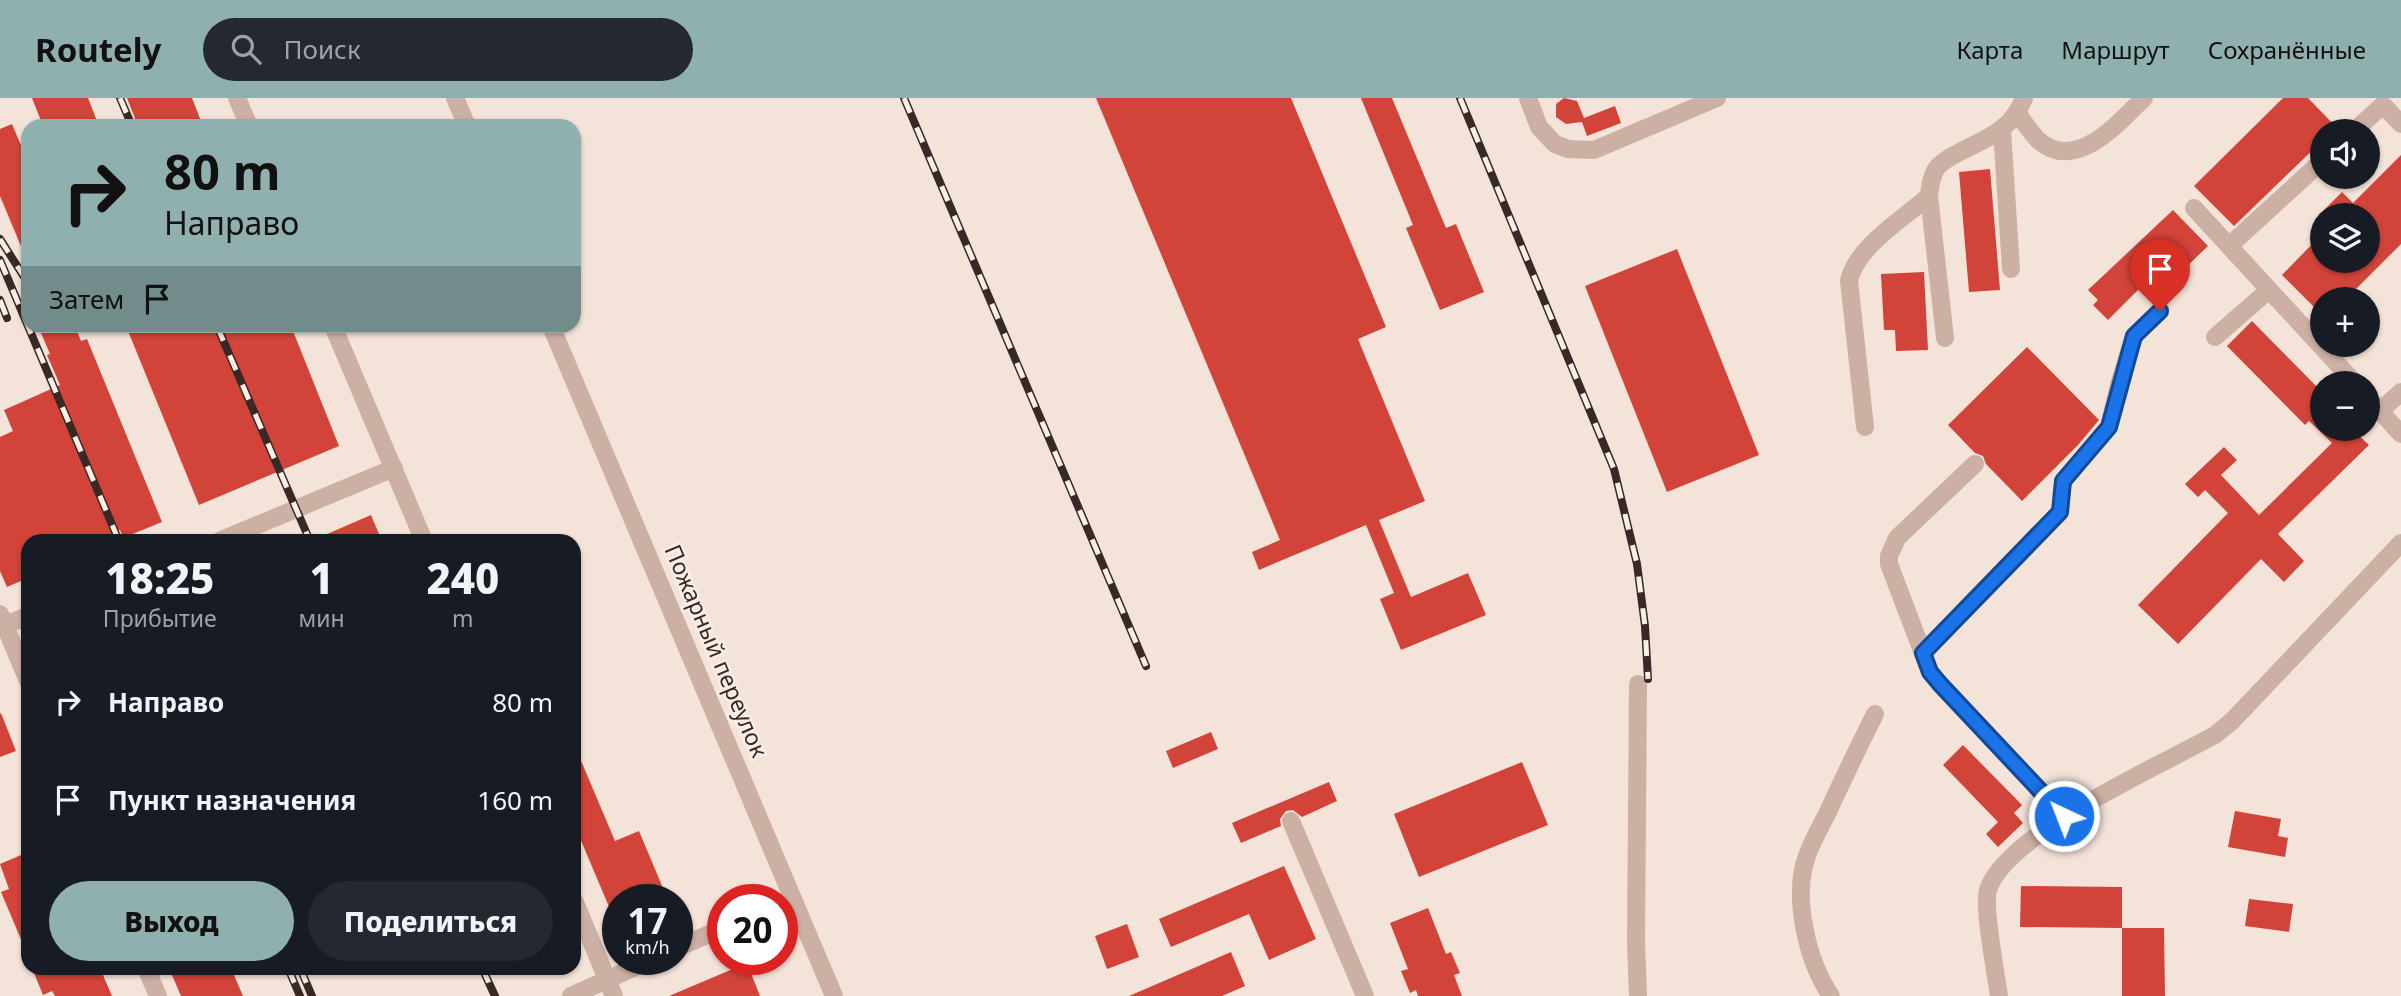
<!DOCTYPE html>
<html lang="ru">
<meta charset="utf-8">
<style>
:root{--surface:#171b24;--page:#242831;--text:#f1f3f6;--muted:#9ea1a6;--accent:#8fb0ae}
body{margin:0;font-family:"Noto Sans",sans-serif;background:var(--page);color:var(--text);height:100vh;display:flex;flex-direction:column;font-size:26px;white-space:nowrap}
*{box-sizing:border-box;margin:0}
p{font-size:23px;color:var(--muted)}
.icon{flex:none;width:38px;height:38px;fill:none;stroke:currentColor;stroke-width:2;stroke-linecap:round;stroke-linejoin:round}
.map{position:relative;flex:1;overflow:hidden}
.drawer{position:absolute;left:21px;top:436px;width:560px;height:441px;display:flex;flex-direction:column;background:var(--surface);border-radius:21px;box-shadow:0 2px 5px #0004}
.drawer>*{flex:none}
.guide{position:absolute;left:21px;top:21px;width:560px;height:214px;border-radius:21px;box-shadow:0 2px 5px #0004;background:#8fb0ae;color:#111;overflow:hidden}
.fabs{position:absolute;left:2310px;top:21px;display:grid;gap:14px}
.fabs a{display:grid;place-items:center;width:70px;height:70px;border-radius:50%;background:var(--surface);box-shadow:0 2px 5px #0004;font-size:35px}
.speed{position:absolute;left:602px;top:786px;display:flex;gap:14px;font-size:35px;font-weight:700;text-align:center}
.speed>*{display:grid;place-content:center;width:91px;height:91px;border-radius:50%;background:var(--surface);box-shadow:0 2px 5px #0004;line-height:1}
.speed small{font-size:18px;font-weight:400}
.speed .limit{border:10px solid #d22;background:#fff;color:#111}
.pin{position:absolute;display:grid;place-items:center;width:60px;height:60px;color:#fff;margin:-72px -30px;border-radius:50% 50% 50% 0;rotate:-45deg;box-shadow:0 0 7px #0007}
.pin .icon{rotate:45deg}
.me{position:absolute;width:77px;margin:-38px;rotate:317deg;stroke-linejoin:round;filter:drop-shadow(0 0 5px #0008)}
.turn{display:flex;align-items:center;gap:24px;height:147px;padding:0 28px;font-size:32px}
.turn .icon{width:91px;height:91px;stroke-width:2.5}
.turn b{display:block;font-size:49px;line-height:60px}
.then{display:flex;align-items:center;height:66px;padding:0 28px;background:#0003;gap:14px;font-size:26px}
.eta{display:flex;justify-content:space-evenly;align-items:center;height:119px;text-align:center}
.eta b{font-size:42px;font-weight:800;line-height:49px}
.button{display:flex;gap:14px;margin-top:auto;padding:14px 28px}
.button a{flex:1;height:80px;border-radius:42px;background:var(--accent);color:#111;font-size:28px;font-weight:800;line-height:80px;text-align:center}
.button a+a{background:var(--page);color:var(--text)}
ul{padding:0;list-style:none}
li{display:flex;align-items:center;gap:21px;height:98px;padding:0 28px}
li div{flex:1}
li b{display:block;font-size:26px}
li em{font-style:normal}
header{display:flex;align-items:center;gap:42px;box-sizing:border-box;height:98px;padding:0 35px;background:var(--accent);color:#111}
header strong{font-size:33px}
nav{display:flex;gap:38px;margin-inline-start:auto;font-size:24px}
.search{width:490px;height:63px;background:var(--page);display:flex;align-items:center;gap:18px;box-sizing:border-box;padding:0 24px;border-radius:38px;color:var(--muted);font-size:26px}
.map>svg:first-child{display:block}
.building{fill:#d24339}
.lines{fill:none;stroke-linecap:round;stroke-linejoin:round}
.minor{stroke:#cdb0a4;stroke-width:18}
.rail-casing{stroke:#382926;stroke-width:8}
.rail{stroke:#fbeee6;stroke-width:5;stroke-dasharray:16;stroke-linecap:butt}
.route-casing{stroke:#114b97;stroke-width:18}
.route{stroke:#1a73e8;stroke-width:12}
.labels{text-anchor:middle;stroke-width:5;stroke-linejoin:round;paint-order:stroke}
.street-label{font-size:23px;fill:#382926;stroke:#fbeee6}
</style>
<header>
<strong>Routely</strong>
<div class="search"><svg class="icon" aria-label="search" viewBox="0 0 24 24"><circle cx="10" cy="10" r="6"/><path d="M15 15l6 6"/></svg>Поиск</div>
<nav><a>Карта</a><a>Маршрут</a><a>Сохранённые</a></nav>
</header>
<div class="map">
<svg width="2401" height="898" viewBox="0 0 2401 898">
<rect width="100%" height="100%" fill="#f4e3d9"/>
<g class="building">
<polygon points="32,0 88,0 99,28 43,28"/>
<polygon points="127,0 192,0 203,28 138,28"/>
<polygon points="1096,0 1291,0 1386,229 1358,241 1425,403 1379,422 1411,499 1468,475 1486,517 1401,552 1380,501 1394,495 1366,427 1259,472 1252,454 1280,442"/>
<polygon points="1361,0 1392,0 1446,130 1456,126 1484,194 1440,212 1406,130 1413,127"/>
<polygon points="1564,0 1577,3 1584,20 1615,8 1621,25 1587,38 1582,24 1566,26 1556,19 1556,6"/>
<polygon points="2283,0 2308,0 2340,33 2322,33 2322,43 2234,128 2194,88"/>
<polygon points="12,26 28,64 28,165 0,98 0,31"/>
<polygon points="2401,57 2401,146 2346,201 2322,201 2322,217 2282,177 2322,136 2322,163 2368,163 2368,117 2319,117 2342,94 2353,105"/>
<polygon points="1990,71 2000,192 1969,194 1959,74"/>
<polygon points="2173,112 2208,148 2155,199 2143,187 2108,222 2093,207 2098,202 2088,192"/>
<polygon points="1677,151 1759,357 1667,394 1585,188"/>
<polygon points="1924,174 1928,252 1896,253 1895,232 1884,232 1881,176"/>
<polygon points="2252,223 2322,294 2322,331 2352,331 2369,347 2278,436 2304,463 2284,484 2261,461 2178,546 2138,507 2228,415 2205,392 2198,399 2185,386 2224,349 2237,362 2221,377 2259,417 2332,345 2309,323 2305,327 2227,248"/>
<polygon points="38,228 75,228 81,243 87,241 162,424 123,440 120,432 96,443 28,443 28,480 7,489 0,473 0,339 13,333 4,312 60,287 47,257 50,256"/>
<polygon points="126,228 291,228 339,348 199,407"/>
<polygon points="2027,249 2099,322 2078,347 2022,403 1986,366 1983,358 1975,355 1948,327"/>
<polygon points="371,417 382,443 311,443"/>
<polygon points="1,615 16,653 0,659 0,616"/>
<polygon points="1211,634 1218,651 1173,670 1166,653"/>
<polygon points="574,646 615,743 639,733 668,802 618,802 618,830 574,726"/>
<polygon points="1963,647 2022,707 2014,715 2023,725 1998,749 1986,736 1998,724 1943,667"/>
<polygon points="1522,664 1548,727 1419,779 1394,716"/>
<polygon points="1329,684 1337,703 1302,719 1293,712 1286,713 1280,721 1281,728 1241,745 1232,725"/>
<polygon points="2235,713 2281,721 2278,738 2288,740 2285,759 2228,749"/>
<polygon points="28,754 28,858 1,794 9,791 0,766"/>
<polygon points="1284,768 1316,841 1269,862 1249,816 1171,849 1159,821"/>
<polygon points="2021,788 2122,789 2122,830 2020,829"/>
<polygon points="2249,801 2293,806 2289,834 2245,828"/>
<polygon points="1428,810 1446,856 1451,854 1460,875 1454,877 1462,898 1418,898 1416,892 1410,895 1406,885 1401,873 1408,871 1390,825"/>
<polygon points="1127,826 1139,859 1107,871 1095,838"/>
<polygon points="2122,830 2164,830 2165,898 2122,898"/>
<polygon points="1231,854 1245,888 1222,898 1129,898"/>
<polygon points="747,865 760,898 669,898"/>
<polygon points="32,870 100,870 112,898 55,898 52,893 43,897"/>
<polygon points="169,870 231,870 243,898 181,898"/>
</g>
<g class="lines">
<g class="minor">
<polyline points="237,0 249,28"/>
<polyline points="455,0 467,28"/>
<polyline points="1528,0 1539,29 1555,46 1568,51 1594,52 1717,0"/>
<path d="M 2018,16 C 2024,24 2031,35 2038,42 C 2076,76 2119,24 2144,0"/>
<polyline points="2002,32 2011,171"/>
<polyline points="2354,33 2383,7 2401,26"/>
<polyline points="2194,110 2355,285"/>
<polyline points="2229,148 2322,63"/>
<polyline points="333,228 424,443"/>
<polyline points="551,228 834,898"/>
<polyline points="2215,239 2269,192"/>
<path d="M 1945,240 L 1929,98 C 1930,89 1931,79 1936,71 C 1941,64 1950,59 1958,55 C 1987,40 2012,32 2024,0"/>
<polyline points="2368,300 2401,336"/>
<polyline points="2380,313 2401,294"/>
<path d="M 1865,329 L 1849,183 C 1856,149 1903,121 1929,98"/>
<polyline points="1975,366 1897,440 1889,458 1889,466 1930,574 1940,586 2064,718"/>
<polyline points="219,443 394,370"/>
<polyline points="0,516 28,583"/>
<polyline points="0,529 28,518"/>
<polyline points="1923,555 2060,414 2063,383 2109,329 2119,287 2134,238 2160,213"/>
<polyline points="1291,723 1365,898"/>
<polyline points="574,802 614,898"/>
<polyline points="677,850 709,836"/>
<polyline points="146,870 158,898"/>
<polyline points="571,898 653,861"/>
<polyline points="1638,898 1636,845 1638,586"/>
<path d="M 1831,898 C 1807,863 1792,798 1807,758 C 1812,743 1821,728 1828,714 C 1843,681 1859,648 1875,616"/>
<path d="M 1999,898 C 1996,876 1983,809 1988,792 C 2005,736 2163,666 2215,637 L 2232,623 L 2401,445"/>
</g>
<defs>
<g id="rail">
<polyline points="120,0 132,28"/>
<polyline points="904,0 1146,568"/>
<polyline points="1460,0 1614,371 1637,466 1645,528 1648,581"/>
<polyline points="0,141 28,185"/>
<polyline points="0,162 119,443"/>
<polyline points="0,202 7,220"/>
<polyline points="48,228 49,231"/>
<polyline points="217,228 310,443"/>
<polyline points="288,870 300,898"/>
<polyline points="300,870 312,898"/>
<polyline points="482,870 495,898"/>
</g>
</defs>
<use href="#rail" class="rail-casing"/>
<use href="#rail" class="rail"/>
</g>
<g class="lines">
<defs>
<polyline id="route" points="2064,718 1940,586 1930,574 1923,555 2060,414 2063,383 2109,329 2134,238 2160,213"/>
</defs>
<use href="#route" class="route-casing"/>
<use href="#route" class="route"/>
</g>
<g class="labels">
<g class="street-label">
<text transform="translate(716 553) rotate(67)" y="8">Пожарный переулок</text>
</g>
</g>
</svg>
<div class="fabs">
<a><svg class="icon" aria-label="sound" viewBox="0 0 24 24"><path d="M4 9h4l5-4v14l-5-4H4zM17 9q2 3 0 6"/></svg></a>
<a><svg class="icon" aria-label="layers" viewBox="0 0 24 24"><path d="M12 4l9 5-9 5-9-5zM3 14l9 5 9-5"/></svg></a>
<a>+</a>
<a>−</a>
</div>
<div class="speed"><div>17<small>km/h</small></div><div class="limit">20</div></div>
<div class="pin" style="left:2160px;top:213px;background:#d93025"><svg class="icon" aria-label="arrive" viewBox="0 0 24 24"><path d="M6 21V4h12l-3 4 3 4H6"/></svg></div>
<svg class="me" style="left:2064px;top:718px" viewBox="-20 -20 40 40"><circle r="17" fill="#1a73e8" stroke="#fff" stroke-width="3"/><path d="M0-11L8 9 0 5-8 9z" fill="#fff"/></svg>
<div class="guide">
<div class="turn"><svg class="icon" aria-label="right" viewBox="0 0 24 24"><path d="M7 20v-9h11M14 6l5 5-5 5"/></svg><div><b>80 m</b>Направо</div></div>
<div class="then">Затем<svg class="icon" aria-label="arrive" viewBox="0 0 24 24"><path d="M6 21V4h12l-3 4 3 4H6"/></svg></div>
</div>
<section class="drawer">
<div class="eta">
<div><b>18:25</b><p>Прибытие</p></div>
<div><b>1</b><p>мин</p></div>
<div><b>240</b><p>m</p></div>
</div>
<ul>
<li><svg class="icon" aria-label="right" viewBox="0 0 24 24"><path d="M7 20v-9h11M14 6l5 5-5 5"/></svg><div><b>Направо</b></div><em>80 m</em></li>
<li><svg class="icon" aria-label="arrive" viewBox="0 0 24 24"><path d="M6 21V4h12l-3 4 3 4H6"/></svg><div><b>Пункт назначения</b></div><em>160 m</em></li>
</ul>
<div class="button"><a>Выход</a><a>Поделиться</a></div>
</section>
</div>
